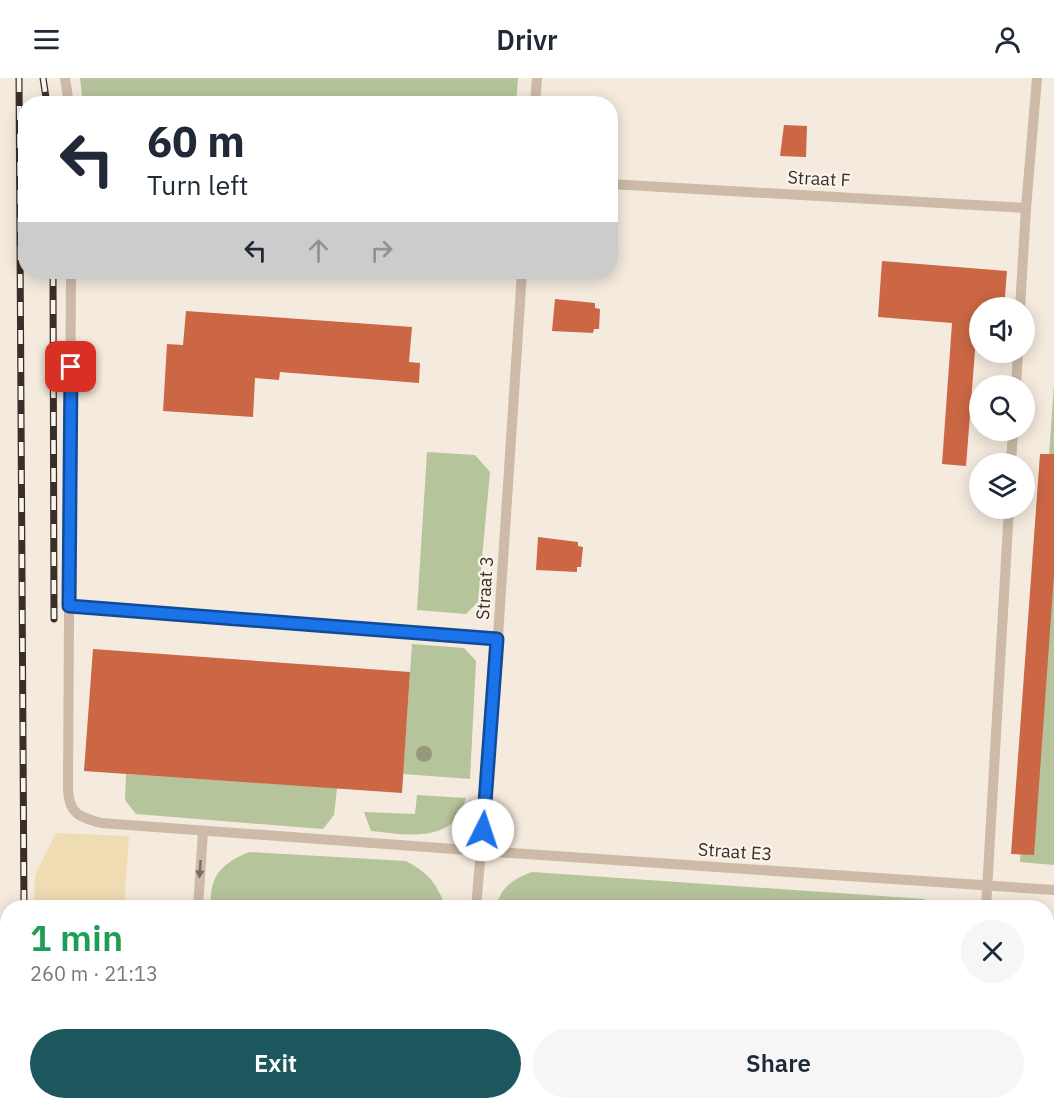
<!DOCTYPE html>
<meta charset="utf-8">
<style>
:root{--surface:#fff;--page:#f6f6f7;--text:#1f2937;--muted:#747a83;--accent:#1c575d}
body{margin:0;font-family:"IBM Plex Sans",sans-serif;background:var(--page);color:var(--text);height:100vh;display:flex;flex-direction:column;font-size:22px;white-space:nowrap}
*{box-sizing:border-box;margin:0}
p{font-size:20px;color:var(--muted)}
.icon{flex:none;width:33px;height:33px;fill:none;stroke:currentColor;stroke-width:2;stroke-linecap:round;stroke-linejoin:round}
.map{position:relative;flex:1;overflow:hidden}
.details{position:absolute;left:0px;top:822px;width:1054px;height:210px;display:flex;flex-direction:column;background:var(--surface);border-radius:24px 24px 0 0;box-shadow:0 3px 15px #0003}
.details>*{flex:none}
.top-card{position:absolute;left:18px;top:18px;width:600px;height:183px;border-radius:24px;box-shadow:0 3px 15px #0003;background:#fff;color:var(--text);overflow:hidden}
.buttons{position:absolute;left:969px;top:219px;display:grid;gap:12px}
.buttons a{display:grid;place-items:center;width:66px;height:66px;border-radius:50%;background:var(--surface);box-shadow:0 3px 15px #0003;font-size:30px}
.pin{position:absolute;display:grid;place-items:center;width:51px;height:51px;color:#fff;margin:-26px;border-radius:12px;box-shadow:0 3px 9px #0006}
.me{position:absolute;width:66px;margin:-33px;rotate:4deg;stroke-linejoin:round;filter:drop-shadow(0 0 4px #0008)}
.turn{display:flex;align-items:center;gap:21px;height:126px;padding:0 30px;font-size:27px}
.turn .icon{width:78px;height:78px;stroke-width:2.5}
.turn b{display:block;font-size:42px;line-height:51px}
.lanes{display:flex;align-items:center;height:57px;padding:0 30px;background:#0003;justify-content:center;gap:30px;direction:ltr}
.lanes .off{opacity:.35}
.round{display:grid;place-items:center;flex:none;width:63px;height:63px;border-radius:32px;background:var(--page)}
.headline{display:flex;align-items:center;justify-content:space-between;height:102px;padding:0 30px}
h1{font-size:36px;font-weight:600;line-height:45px;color:#1e9e55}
.primary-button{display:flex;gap:12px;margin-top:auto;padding:12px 30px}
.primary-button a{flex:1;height:69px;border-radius:36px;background:var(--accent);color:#fff;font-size:24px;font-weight:600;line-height:69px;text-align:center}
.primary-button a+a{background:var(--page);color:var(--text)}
header{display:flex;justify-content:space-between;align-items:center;height:78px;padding:0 30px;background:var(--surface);font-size:27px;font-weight:600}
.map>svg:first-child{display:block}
.green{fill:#b6c49c}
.sand{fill:#f0dcb3}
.building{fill:#cb6744}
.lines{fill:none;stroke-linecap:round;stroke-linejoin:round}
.path{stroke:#b9a492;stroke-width:4;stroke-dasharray:3 3;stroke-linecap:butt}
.service{stroke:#cdbaa8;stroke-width:10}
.rail-casing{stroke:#392e29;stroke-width:7}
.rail{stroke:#fbf4ea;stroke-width:4.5;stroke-dasharray:14;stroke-linecap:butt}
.tree{fill:#959a7b}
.oneway{fill:#7c6d62}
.route-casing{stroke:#114b97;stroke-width:15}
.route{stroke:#1a73e8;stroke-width:10}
.labels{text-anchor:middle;stroke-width:4.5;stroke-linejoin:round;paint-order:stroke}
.street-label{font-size:18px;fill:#392e29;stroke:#fbf4ea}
</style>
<header><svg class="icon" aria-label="menu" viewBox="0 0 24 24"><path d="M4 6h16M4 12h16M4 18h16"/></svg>Drivr<svg class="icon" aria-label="person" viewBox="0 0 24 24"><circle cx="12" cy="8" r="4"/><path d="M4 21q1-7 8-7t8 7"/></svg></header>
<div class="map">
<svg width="1054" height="1032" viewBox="0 0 1054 1032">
<rect width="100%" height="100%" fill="#f4eadd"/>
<g class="green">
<polygon points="80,0 518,0 516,26 83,25"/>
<polygon points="1054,307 1054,787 1020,784"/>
<polygon points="427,374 475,377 490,394 478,524 466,536 417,532"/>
<polygon points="412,566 464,570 476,583 470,701 403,696"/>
<polygon points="126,696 337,710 334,737 323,751 136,736 125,722"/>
<path d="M 417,717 L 466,720 C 464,725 462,733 459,738 C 439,764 400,756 371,753 L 364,734 L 415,736 Z"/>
<path d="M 249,774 L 406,783 C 430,796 435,804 446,829 L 211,829 C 209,798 221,786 249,774 Z"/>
<path d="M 532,794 L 924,821 L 947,829 L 495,829 C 503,808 511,802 532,794 Z"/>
<polygon points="481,1024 958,1024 958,1025 957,1032 480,1032"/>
<polygon points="114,1025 166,1025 166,1032 113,1032"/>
<polygon points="222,1025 222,1024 279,1025 279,1032 222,1032"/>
<polygon points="350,1025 350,1024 446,1025 446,1032 350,1032"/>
</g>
<polygon class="sand" points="56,755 129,758 124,829 34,829 35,797"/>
<g class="building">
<polygon points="784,47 807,48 806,79 780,78"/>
<polygon points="882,183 1007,193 1004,230 980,230 980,247 977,247 966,388 942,386 952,245 878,239"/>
<polygon points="555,221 595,225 595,230 600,231 599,251 594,251 593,255 552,253"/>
<polygon points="186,233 412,249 409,284 420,285 419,305 280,294 279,302 255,300 253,339 163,333 167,266 183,267"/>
<polygon points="1040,376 1054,376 1054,497 1034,777 1011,776"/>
<polygon points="538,459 578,464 578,468 583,469 581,489 577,489 577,494 536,492"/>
<polygon points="93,571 410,594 402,715 84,693"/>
</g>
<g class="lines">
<polyline class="path" points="241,1032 246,1024"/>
<g class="service">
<polyline points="65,0 69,26"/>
<polyline points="535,26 537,0"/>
<polyline points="610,106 1026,130"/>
<path d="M 71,194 L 68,711 C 69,736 79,739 101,745 L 481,773 L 1054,812"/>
<polyline points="1020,230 1026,130 1037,0"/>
<polyline points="1016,308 1018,274"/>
<polyline points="1011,386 1013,352"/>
<polyline points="69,528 497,561"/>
<polyline points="198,830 203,753"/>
<polyline points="476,830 495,604 522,194"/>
<polyline points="986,830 1009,430"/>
<polyline points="93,1032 94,1024"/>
<polyline points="184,1032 184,1024"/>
<polyline points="461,1032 461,1024"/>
<polyline points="972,1032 973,1024"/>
</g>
<defs>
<g id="rail">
<polyline points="19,0 24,830"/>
<polyline points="43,0 47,26"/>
<polyline points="53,194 54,541"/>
<polyline points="25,1024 25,1032"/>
</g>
</defs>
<use href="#rail" class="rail-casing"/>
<use href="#rail" class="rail"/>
</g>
<circle class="tree" cx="424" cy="676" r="8"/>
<defs><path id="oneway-solid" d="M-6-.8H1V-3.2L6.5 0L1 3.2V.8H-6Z" transform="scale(1.5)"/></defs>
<use class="oneway" href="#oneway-solid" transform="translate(200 791) rotate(94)"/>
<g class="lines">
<defs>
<polyline id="route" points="71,289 69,528 497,561 483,752"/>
</defs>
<use href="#route" class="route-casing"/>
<use href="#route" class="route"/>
</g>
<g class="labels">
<g class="street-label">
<text transform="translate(819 101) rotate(3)" y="6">Straat F</text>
<text transform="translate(485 510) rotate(-86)" y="6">Straat 3</text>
<text transform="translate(735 774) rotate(4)" y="6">Straat E3</text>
</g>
</g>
</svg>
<div class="buttons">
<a><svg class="icon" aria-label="sound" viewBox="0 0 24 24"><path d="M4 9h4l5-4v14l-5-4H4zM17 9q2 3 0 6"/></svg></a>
<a><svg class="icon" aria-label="search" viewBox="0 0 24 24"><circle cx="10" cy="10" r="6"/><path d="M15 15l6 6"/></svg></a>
<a><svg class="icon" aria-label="layers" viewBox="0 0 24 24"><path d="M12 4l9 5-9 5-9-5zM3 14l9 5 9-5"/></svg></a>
</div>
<div class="pin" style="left:71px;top:289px;background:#d93025"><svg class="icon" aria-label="arrive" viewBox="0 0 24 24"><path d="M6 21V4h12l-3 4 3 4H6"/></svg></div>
<svg class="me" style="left:483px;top:752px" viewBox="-20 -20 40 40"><circle r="19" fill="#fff"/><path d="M0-13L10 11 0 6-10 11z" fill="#1a73e8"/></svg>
<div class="top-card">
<div class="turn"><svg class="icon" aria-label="left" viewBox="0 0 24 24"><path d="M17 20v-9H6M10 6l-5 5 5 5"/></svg><div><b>60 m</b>Turn left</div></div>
<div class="lanes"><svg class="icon" aria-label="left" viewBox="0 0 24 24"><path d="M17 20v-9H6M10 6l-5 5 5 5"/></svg><svg class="icon off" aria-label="ahead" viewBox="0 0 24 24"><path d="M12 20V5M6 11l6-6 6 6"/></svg><svg class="icon off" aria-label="right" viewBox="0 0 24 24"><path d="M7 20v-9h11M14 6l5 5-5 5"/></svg></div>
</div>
<section class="details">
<div class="headline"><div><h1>1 min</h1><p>260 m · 21:13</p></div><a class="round"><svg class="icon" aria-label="close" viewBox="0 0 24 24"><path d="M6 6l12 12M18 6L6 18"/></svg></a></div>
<div class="primary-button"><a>Exit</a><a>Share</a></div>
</section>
</div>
